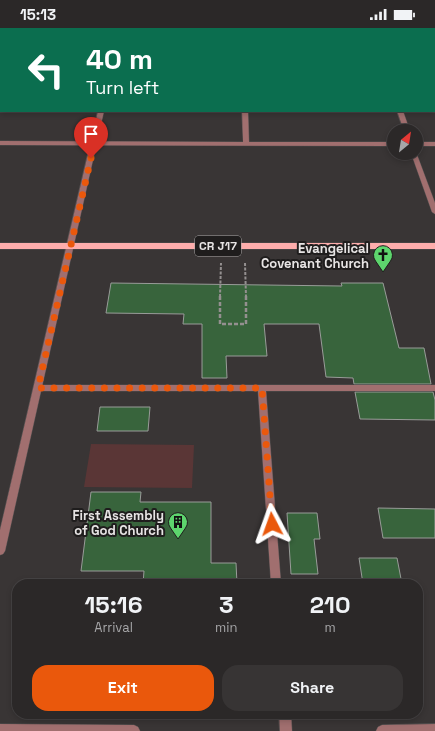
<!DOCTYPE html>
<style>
:root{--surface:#2b2828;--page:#373434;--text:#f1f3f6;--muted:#a6a6a8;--line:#474445;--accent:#ea580c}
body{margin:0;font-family:"Space Grotesk",sans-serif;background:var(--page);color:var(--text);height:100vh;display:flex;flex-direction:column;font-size:15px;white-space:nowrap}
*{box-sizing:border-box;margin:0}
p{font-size:13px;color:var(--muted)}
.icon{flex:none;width:22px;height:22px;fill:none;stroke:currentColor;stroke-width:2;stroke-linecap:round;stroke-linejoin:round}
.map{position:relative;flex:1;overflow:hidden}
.details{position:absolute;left:12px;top:551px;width:411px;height:140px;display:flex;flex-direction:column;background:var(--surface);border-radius:16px;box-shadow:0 2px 6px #0003,0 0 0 1px var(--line)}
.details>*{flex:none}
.top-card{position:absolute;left:0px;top:0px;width:435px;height:84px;box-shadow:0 2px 6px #0003,0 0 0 1px var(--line);background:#0b6e4f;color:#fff;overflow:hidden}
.needle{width:26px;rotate:30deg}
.fabs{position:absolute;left:387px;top:96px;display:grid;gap:8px}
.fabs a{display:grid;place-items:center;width:36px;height:36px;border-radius:50%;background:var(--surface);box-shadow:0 2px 6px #0003,0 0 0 1px var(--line);font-size:20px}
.pin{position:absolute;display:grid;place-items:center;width:34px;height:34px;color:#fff;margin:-41px -17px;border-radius:50% 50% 50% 0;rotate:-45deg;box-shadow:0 0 4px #0007}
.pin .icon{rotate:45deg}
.me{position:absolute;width:44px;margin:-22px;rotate:356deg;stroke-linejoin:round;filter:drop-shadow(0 0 3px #0008)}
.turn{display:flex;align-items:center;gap:14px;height:84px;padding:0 20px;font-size:18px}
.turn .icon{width:52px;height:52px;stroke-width:2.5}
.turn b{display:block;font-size:28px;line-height:34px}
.eta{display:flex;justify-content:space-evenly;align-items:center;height:68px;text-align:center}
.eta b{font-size:24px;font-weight:700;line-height:28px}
.primary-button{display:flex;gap:8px;margin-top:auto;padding:8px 20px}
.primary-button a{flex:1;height:46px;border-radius:16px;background:var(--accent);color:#fff;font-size:16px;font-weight:700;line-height:46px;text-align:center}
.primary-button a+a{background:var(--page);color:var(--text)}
.status{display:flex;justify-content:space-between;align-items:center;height:28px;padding:0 20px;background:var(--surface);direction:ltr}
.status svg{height:11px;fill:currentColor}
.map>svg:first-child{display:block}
.green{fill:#5a3636}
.building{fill:#38643c;stroke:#999c99}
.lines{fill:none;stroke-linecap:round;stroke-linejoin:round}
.lane-casing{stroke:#555151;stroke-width:1}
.street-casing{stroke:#555151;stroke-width:1}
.primary-casing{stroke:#555151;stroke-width:1}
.path-far1{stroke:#949090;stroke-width:2;stroke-dasharray:3 1.5;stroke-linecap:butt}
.path{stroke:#949090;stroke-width:2.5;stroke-dasharray:4 2;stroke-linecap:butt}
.lane{fill:#a16f6f;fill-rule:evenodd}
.street{fill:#a16f6f;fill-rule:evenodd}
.primary{fill:#feadac;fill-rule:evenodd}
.route{stroke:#ea580c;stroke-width:7;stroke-dasharray:0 12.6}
.labels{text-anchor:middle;stroke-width:4;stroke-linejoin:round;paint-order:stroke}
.shield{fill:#1f1d1d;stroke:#aba8a8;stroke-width:1}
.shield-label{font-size:12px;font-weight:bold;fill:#e7e4e4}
.poi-label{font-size:13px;font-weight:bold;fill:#e7e4e4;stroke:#1f1d1d;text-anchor:end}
</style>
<div class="status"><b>15:13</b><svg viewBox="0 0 49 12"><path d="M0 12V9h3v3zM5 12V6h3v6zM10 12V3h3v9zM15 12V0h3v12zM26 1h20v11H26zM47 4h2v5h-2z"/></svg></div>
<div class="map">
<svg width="435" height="703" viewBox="0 0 435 703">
<rect width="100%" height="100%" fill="#393535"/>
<polygon class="green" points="91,416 194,417 192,460 84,459"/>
<g class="building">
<polygon points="111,255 342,258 341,255 383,255 399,320 424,320 431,356 354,356 353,350 326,349 319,296 264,296 267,328 226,328 227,350 202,350 202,296 183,296 184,286 106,285"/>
<polygon points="355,364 433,364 435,372 435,392 360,391"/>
<polygon points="100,379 150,379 148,403 97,403"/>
<polygon points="91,464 141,464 140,474 211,474 211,535 236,535 237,556 143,556 144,543 81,543"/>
<polygon points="378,480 435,481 435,510 383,510"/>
<polygon points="287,485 317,485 320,511 314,511 318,546 291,546"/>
<polygon points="359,530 397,530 402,556 363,556"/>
</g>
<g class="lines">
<defs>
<g id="lane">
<rect x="240" y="0" width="4" height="1"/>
<polygon points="242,83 248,83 249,114 394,114 394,118 0,117 0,113 243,114"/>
<rect x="416" y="114" width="19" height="4"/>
<polygon points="38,357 435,357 435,363 266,363 281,556 271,556 258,363 38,363 35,362 34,360 35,358"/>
<polygon points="279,686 291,686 292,703 280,703"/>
</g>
<g id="street">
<rect x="118" y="0" width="4" height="1"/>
<rect x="368" y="0" width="5" height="1"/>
<rect x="0" y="21" width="1" height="2"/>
<rect x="434" y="21" width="1" height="2"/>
<polygon points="98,83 104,83 5,523 3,526 0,527 0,502"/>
<polygon points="397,83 403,83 410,103 404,103"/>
<polygon points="416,124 435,175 435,186 432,184 411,125 416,125"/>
<polygon points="0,696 134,697 138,699 140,703 0,703"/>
<polygon points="435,696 435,703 376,703 378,699 382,697"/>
</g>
<rect id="primary" x="0" y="215" width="435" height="6"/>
</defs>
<use href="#lane" class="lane-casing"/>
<use href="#street" class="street-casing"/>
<use href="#primary" class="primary-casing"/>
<g class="path-far1">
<polyline points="245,235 246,269"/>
<polyline points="220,269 221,235"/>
</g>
<polyline class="path" points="220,268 220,296 246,296 246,268"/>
<use href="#lane" class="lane"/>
<use href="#street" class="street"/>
<use href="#primary" class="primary"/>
</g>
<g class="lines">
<polyline class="route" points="91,130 38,360 262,360 272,496"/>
</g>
<defs>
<symbol id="church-pin" viewBox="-11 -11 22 30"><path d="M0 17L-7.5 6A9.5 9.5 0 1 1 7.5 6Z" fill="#5dd56d" stroke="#1f1d1d"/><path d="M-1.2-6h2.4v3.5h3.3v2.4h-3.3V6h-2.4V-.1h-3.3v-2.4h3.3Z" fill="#111"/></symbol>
<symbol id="building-pin" viewBox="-11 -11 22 30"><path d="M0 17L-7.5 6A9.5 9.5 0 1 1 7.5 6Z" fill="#5dd56d" stroke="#1f1d1d"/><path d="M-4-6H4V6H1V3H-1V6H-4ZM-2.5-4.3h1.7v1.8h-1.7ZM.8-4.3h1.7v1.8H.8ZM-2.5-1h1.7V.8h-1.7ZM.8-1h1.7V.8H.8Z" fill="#111"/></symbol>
</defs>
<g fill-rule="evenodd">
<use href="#church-pin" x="372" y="216" width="22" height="30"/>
<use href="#building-pin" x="167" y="483" width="22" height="30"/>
</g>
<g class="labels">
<rect class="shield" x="195" y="208" width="46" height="20" rx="3"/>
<g class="shield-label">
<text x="218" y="222">CR J17</text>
</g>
<g class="poi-label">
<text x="369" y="225">Evangelical<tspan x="369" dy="15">Covenant Church</tspan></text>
<text x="164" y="492">First Assembly<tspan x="164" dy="15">of God Church</tspan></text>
</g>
</g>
</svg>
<div class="fabs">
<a><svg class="needle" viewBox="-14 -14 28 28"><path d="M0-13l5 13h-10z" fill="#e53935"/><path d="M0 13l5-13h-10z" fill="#a6a6a8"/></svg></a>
</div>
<div class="pin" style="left:91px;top:130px;background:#d93025"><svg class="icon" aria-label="arrive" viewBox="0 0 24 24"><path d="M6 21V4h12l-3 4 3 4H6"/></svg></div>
<svg class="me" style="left:272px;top:496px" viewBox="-20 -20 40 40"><path d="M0-17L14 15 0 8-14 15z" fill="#ea580c" stroke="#fff" stroke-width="4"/></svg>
<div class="top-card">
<div class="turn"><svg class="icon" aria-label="left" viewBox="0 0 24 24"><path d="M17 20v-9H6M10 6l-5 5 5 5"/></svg><div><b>40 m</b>Turn left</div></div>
</div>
<section class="details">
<div class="eta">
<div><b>15:16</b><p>Arrival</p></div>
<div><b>3</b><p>min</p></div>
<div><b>210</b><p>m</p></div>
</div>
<div class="primary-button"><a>Exit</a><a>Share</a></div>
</section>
</div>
